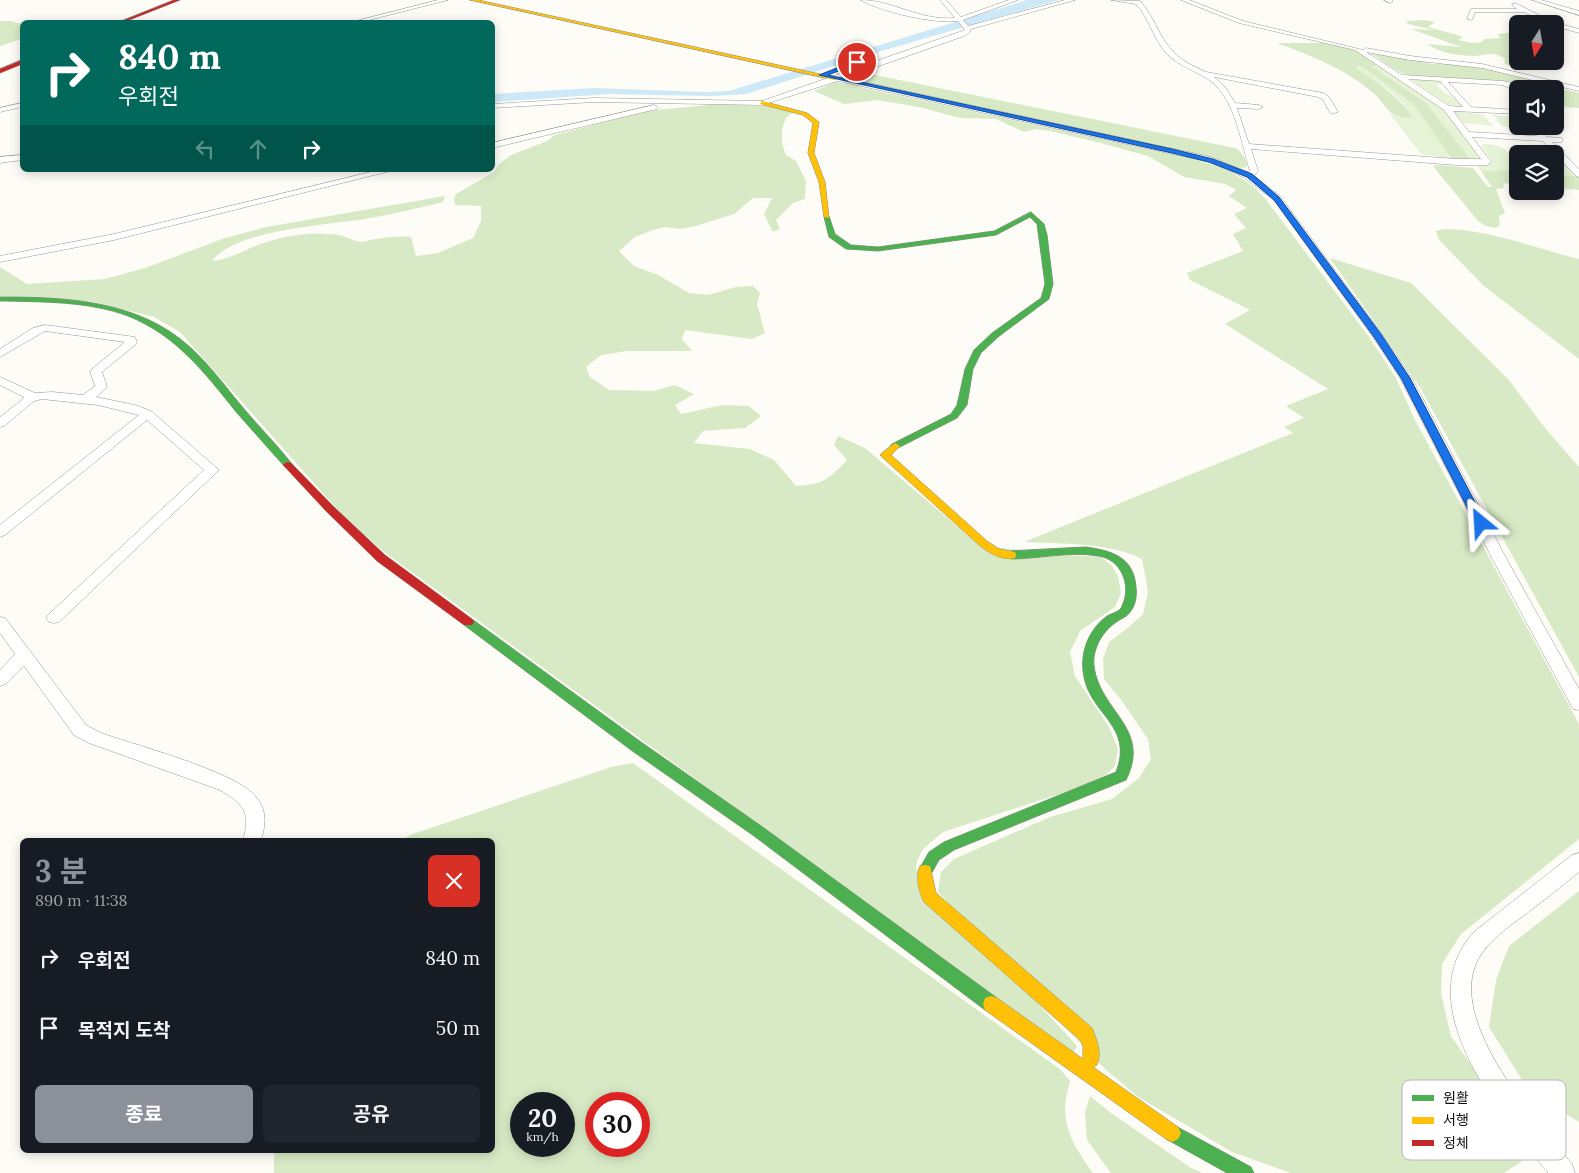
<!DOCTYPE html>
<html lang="ko">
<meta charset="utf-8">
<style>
:root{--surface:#171b24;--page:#20242c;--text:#f1f3f6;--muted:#9ea1a6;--accent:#8c9099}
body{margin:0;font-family:Lora,"Noto Sans KR",serif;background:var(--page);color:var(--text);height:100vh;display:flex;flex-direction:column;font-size:19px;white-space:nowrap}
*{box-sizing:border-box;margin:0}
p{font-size:16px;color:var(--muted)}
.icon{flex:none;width:28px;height:28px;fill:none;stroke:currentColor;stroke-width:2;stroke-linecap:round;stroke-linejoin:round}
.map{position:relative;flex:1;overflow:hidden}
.side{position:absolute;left:20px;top:838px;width:475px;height:315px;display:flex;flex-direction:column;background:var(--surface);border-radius:8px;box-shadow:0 2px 12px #0003}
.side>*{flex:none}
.top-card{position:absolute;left:20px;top:20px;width:475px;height:152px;border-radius:8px;box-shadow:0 2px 12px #0003;background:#00695c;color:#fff;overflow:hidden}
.needle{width:32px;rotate:191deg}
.controls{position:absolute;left:1509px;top:15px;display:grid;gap:10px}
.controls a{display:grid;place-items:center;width:55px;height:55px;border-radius:8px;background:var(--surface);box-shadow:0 2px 12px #0003;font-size:25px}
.speed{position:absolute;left:510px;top:1092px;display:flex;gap:10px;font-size:25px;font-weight:700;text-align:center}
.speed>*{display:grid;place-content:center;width:65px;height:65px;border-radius:50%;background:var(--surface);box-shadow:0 2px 12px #0003;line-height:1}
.speed small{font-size:12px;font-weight:400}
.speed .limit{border:8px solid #d22;background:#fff;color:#111}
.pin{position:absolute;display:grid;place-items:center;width:42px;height:42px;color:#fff;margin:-21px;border:2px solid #fff;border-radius:50%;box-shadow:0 1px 5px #0007}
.me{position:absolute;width:55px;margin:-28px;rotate:333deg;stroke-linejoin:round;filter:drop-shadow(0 0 4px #0008)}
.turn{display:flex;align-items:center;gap:18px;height:105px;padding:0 15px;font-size:22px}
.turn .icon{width:65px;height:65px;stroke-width:2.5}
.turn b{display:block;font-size:35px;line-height:42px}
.lanes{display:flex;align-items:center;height:48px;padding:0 15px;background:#0003;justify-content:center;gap:25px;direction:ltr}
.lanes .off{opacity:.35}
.round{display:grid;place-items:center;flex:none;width:52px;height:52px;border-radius:8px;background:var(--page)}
.summary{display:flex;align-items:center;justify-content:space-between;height:85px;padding:0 15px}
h1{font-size:30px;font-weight:700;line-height:38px;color:var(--accent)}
.primary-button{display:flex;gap:10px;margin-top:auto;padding:10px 15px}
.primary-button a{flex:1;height:58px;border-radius:8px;background:var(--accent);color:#fff;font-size:20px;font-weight:700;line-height:58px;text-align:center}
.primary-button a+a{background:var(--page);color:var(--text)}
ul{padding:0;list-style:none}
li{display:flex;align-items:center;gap:15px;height:70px;padding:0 15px}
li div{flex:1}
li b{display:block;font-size:19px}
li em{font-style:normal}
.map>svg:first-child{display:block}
.green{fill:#e7f3d7}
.forest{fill:#d8eac5;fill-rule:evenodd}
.water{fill:#cde8f7}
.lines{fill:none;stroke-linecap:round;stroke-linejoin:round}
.street-casing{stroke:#979795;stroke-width:1}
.fast-casing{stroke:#8e8d8b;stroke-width:1}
.slow-casing{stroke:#8e8d8b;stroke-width:1}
.jam-casing{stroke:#8e8d8b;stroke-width:1}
.street{fill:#fffffe;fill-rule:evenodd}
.fast{fill:#4caf50;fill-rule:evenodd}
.slow{fill:#ffc107;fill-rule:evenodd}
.jam{fill:#c62828;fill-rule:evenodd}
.route{fill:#1a73e8;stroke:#114b97}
.key{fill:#fff;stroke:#b8b8b8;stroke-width:1}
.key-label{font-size:14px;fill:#111}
</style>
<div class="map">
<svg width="1579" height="1173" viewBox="0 0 1579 1173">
<rect width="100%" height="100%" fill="#fdfcf7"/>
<g class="green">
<polygon points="1381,65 1439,103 1484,160 1462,161 1426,103 1370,66"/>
<polygon points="1357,66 1361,66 1413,104 1452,159 1421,154 1390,114 1398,117 1403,103 1390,91 1356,68"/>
<path d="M 1414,79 L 1442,81 L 1443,84 L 1436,84 C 1446,97 1452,93 1463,106 L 1448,105 L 1412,81 Z"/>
<polygon points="1452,110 1485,115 1483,116 1494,126 1464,123"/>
<polygon points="1492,115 1517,117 1518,126 1530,128 1502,126 1496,120 1498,119"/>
<path d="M 1485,144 C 1503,145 1505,149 1517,162 L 1511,162 L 1517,170 L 1517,173 L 1497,170 L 1481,171 L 1476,164 L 1487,164 L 1492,161 L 1481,146 Z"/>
<polygon points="1533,147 1555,150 1578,175 1555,176 1555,173 1559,173 1555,168 1555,154 1536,154"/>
</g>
<g class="forest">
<path d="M 1425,20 L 1435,22 L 1428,27 L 1461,36 L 1462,38 L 1458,40 L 1472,43 L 1482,42 L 1484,39 L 1501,38 L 1497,34 L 1517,32 L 1518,61 L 1536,61 L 1543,65 C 1529,67 1516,71 1504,63 L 1505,59 C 1493,50 1485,56 1472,56 C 1456,55 1440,53 1427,44 L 1461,47 L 1416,31 L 1412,29 L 1434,30 L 1408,24 L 1406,21 Z"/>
<polygon points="0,21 10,21 22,24 22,39 0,46"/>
<path d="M 1277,43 L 1325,43 L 1345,47 L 1360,52 L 1381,65 L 1371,66 L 1426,103 L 1470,159 L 1462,161 L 1452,159 L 1413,104 L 1361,66 L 1357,66 L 1356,68 C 1378,83 1398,95 1412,117 C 1387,120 1388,105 1372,92 C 1344,68 1311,56 1277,43 Z"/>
<path d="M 1368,51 L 1422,61 C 1433,67 1447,62 1460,64 C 1501,68 1539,84 1579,93 L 1579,108 L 1555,106 L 1555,89 L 1529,89 C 1514,75 1432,81 1408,75 C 1394,71 1380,59 1368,51 Z"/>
<path d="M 860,72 L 1235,148 C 1241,151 1248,160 1247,167 L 1240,168 L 1210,158 L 843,79 Z"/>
<path d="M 836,82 L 1197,160 C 1223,168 1246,177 1264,197 L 1369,337 L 1396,378 L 1414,418 L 1579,724 L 1579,839 L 1461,934 L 1442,964 L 1441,993 L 1451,1036 L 1499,1105 L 1519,1143 L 1521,1162 L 1504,1173 L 1291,1173 L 1232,1152 L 1138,1097 L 1104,1068 L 938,892 L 941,872 L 954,859 L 1050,817 L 1112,799 L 1139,778 L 1151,759 L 1148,739 L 1122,701 L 1104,679 L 1103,659 L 1109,642 L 1129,627 L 1143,614 L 1148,592 L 1142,559 C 1109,542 1061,544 1024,542 L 1293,433 L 1284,427 L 1304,418 L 1286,406 L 1328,389 L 1225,324 L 1250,310 L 1190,280 L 1187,273 L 1243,251 L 1233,234 L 1246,228 L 1234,214 L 1247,208 L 1229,196 L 1236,190 L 1225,184 L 1184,177 L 1148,156 L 1097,142 L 1050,131 L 1036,129 L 1024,132 L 996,119 L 960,118 L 919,107 L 877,100 L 844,104 L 814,91 Z"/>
<path d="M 718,104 L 767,106 L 793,112 L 786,118 L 782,129 L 782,144 L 786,155 L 796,161 L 806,181 L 805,199 L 793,203 L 776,220 L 780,229 L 773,232 L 764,214 L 772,198 L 753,198 L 734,214 L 696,226 L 680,229 L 665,227 L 653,230 L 635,237 L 619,251 L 634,266 L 658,275 L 689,293 L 708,295 L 736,287 L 753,286 L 760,293 L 757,304 L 765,333 L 752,339 L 685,330 L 682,339 L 692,351 L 627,351 L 601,355 L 586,367 L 590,377 L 609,390 L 653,391 L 675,385 L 694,394 L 675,405 L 681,414 L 722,405 L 749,406 L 761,416 L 745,428 L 703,431 L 694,443 L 750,449 L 774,460 L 796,486 C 823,485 830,478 847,460 L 834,445 L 838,436 L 865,448 L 979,545 L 1051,554 L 1101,557 L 1111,565 L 1118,576 L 1121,593 L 1115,607 L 1080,631 L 1070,652 L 1075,676 L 1109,727 L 1118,749 L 1115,766 L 1106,775 L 1081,787 L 943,832 L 923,849 L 917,861 L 916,870 L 1077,1046 L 1073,1054 L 384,552 L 344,517 L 180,332 L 154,317 L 95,302 L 0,296 L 0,267 L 27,284 L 105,279 L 145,268 L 222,239 L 266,227 L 445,196 L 443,202 C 421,207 398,213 376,217 C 336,225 236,228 212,261 C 230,260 251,246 270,241 C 294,234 319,231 343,236 C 349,238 355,241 361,242 C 366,242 372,239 376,239 C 388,237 400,236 411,237 L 416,256 L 438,253 L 473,238 L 481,221 L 481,206 L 455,205 L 454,198 L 456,194 L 494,172 L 499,164 L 511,155 L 547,141 L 555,135 L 647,111 Z"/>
<polygon points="1438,165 1473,168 1488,187 1492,187 1481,171 1501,170 1517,173 1517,185 1503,183 1504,188 1496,189 1505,213 1499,216 1500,225 1496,228 1486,226 1478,221 1433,166"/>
<polygon points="1567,175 1579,176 1579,190 1555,188 1555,176"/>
<path d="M 1443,229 C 1482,228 1540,249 1579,259 L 1579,359 L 1484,286 L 1439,240 L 1436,231 Z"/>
<polygon points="1330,258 1411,283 1509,380 1545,428 1579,467 1579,677 1421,389"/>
<path d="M 633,763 L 1061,1070 L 1070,1081 C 1068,1090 1065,1099 1065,1108 C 1065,1133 1079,1154 1093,1173 L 274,1173 L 274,1150 L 492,1150 L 492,840 L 401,840 L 413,834 L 611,767 ZM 521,1104 L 564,1104 L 564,1146 L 521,1146 ZM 596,1104 L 639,1104 L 639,1146 L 596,1146 Z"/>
<polygon points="1579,891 1579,1122 1529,1091 1489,1027 1496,980 1509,946"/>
<polygon points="1090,1096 1111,1113 1191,1168 1202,1173 1111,1173 1087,1140 1085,1113"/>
</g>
<polygon class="water" points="1027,0 1058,0 871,54 746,94 713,96 609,94 493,102 493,94 594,88 704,92 729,91"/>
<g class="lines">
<defs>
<g id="street">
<polygon points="438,0 448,0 361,22 352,22"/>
<path d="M 861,0 C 893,0 919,21 955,18 L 940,0 L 946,0 L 961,17 L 1009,0 L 1018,0 L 963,20 L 968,26 L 1065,0 L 1075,0 L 971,29 L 970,32 L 964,36 L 845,78 L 1211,157 L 1248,172 L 1250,171 C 1241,143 1236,102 1212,82 C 1198,71 1179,67 1166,53 C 1153,38 1149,18 1136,4 L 1111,0 L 1140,1 C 1153,15 1158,34 1170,48 C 1179,60 1193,66 1206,72 L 1323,93 L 1329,97 L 1338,112 L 1331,114 L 1323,100 L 1318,97 L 1214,77 L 1226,88 L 1235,103 L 1259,105 L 1263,107 L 1259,109 L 1237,108 L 1249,144 L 1456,159 L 1481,159 L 1444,110 L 1355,50 L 1239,23 L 1181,0 L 1189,0 L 1243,21 L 1363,50 L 1366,48 L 1410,56 L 1482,64 L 1579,87 L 1579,91 L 1482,68 L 1410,60 L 1366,52 L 1402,75 L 1503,81 L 1515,84 L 1518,89 L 1518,95 L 1509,88 L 1502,85 L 1448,82 L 1471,107 L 1518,110 L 1518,114 L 1453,111 L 1469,132 L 1537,136 L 1528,126 L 1537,126 L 1547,137 L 1562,138 L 1562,142 L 1552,142 L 1579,169 L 1579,177 L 1576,176 L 1543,141 L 1472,137 L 1491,162 L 1487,165 L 1456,165 L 1251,149 L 1258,171 L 1254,176 L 1280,196 L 1382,334 L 1412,378 L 1506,558 L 1579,689 L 1579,710 L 1573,709 L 1492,558 L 1400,378 L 1373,337 L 1274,200 L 1243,177 L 1209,162 L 838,81 L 762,105 L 594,102 L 492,108 L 492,104 L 594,98 L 762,101 L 965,30 L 958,21 C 934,24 881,12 861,0 ZM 1408,79 L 1440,81 L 1463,107 L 1449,106 Z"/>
<polygon points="1384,0 1392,0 1393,1 1390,3"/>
<polygon points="1532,0 1541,0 1579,11 1579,15"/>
<polygon points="1515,3 1553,22 1579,29 1579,33 1555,26 1555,24 1548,24 1524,12 1475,12 1472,20 1467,19 1471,9 1517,9 1512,5"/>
<polygon points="22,103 22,107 0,112 0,108"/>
<polygon points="654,105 658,107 657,109 492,148 492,143"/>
<polygon points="22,155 22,160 0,163 0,157"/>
<polygon points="379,170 394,170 114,240 0,262 0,256 114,234"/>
<polygon points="45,325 135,337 137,343 135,345 102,372 107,387 96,397 135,405 151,411 219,470 59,622 54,623 49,622 46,618 49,614 204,470 147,420 5,535 0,537 0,525 139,415 98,405 42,399 34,401 4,426 0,427 0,417 22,400 24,397 0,385 0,377 35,393 52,392 83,395 95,386 90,371 92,369 125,342 45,331 0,357 0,349 33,328"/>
<path d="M 0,617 L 5,618 L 86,725 L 101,733 C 135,745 237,772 256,797 C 267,810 266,824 261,840 L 243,840 C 251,813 244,804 220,790 L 89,743 L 74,735 L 24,666 L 6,684 L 0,686 L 0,670 L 15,654 L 0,633 Z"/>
<path d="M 1579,853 L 1579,872 C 1563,885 1547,898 1531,910 C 1514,923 1495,935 1482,953 C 1439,1013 1535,1119 1572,1164 L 1575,1173 L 1548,1173 C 1501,1114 1406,1004 1475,931 L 1572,855 Z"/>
</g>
<g id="fast">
<polygon points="1031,212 1044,224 1047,235 1053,284 1049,299 998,337 981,353 973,369 967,405 957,418 898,448 892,448 890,446 892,444 951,414 957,405 965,369 974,350 992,333 1041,298 1045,284 1037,224 1030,217 996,235 878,251 846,249 829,237 824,217 829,216 835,234 851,245 878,247 994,231"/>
<path d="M 0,297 C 67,297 138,300 190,347 C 211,366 227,389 245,410 C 261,429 278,446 293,465 L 291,467 L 285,467 C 269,449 253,431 237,413 C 205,373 176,335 128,316 C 88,301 42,302 0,301 Z"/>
<path d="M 1085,547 C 1111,550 1134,557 1136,587 C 1137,595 1136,605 1130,612 C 1127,617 1122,618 1118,621 C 1103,630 1092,649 1094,666 C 1100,712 1152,728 1126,780 L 954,850 L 939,860 L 930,876 L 925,877 L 920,876 L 918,871 L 929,852 L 944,842 L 1116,772 C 1134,726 1091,715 1084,677 C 1079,654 1088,630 1107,616 C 1112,613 1120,612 1122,606 C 1132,585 1121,559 1098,556 C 1069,551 1040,559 1011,559 L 1006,555 L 1011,551 Z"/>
<polygon points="468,618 472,619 641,742 764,828 997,998 999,1004 997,1010 991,1012 985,1010 754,836 631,750 464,625 462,622"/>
<polygon points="1172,1124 1251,1167 1254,1173 1227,1173 1166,1139 1163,1133 1166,1127"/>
</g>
<g id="slow">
<polygon points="470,0 478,0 838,78 835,80"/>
<polygon points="762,101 807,113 819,122 814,153 825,182 829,218 824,217 819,182 808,153 813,123 803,115 760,104"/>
<path d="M 895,443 L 900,446 L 891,455 L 987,541 L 999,549 L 1015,552 L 1016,555 L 1015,558 C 1002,561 989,553 979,545 L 882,457 L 880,455 L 882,453 Z"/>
<path d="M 925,865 L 930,866 L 936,893 L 1092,1028 C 1097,1041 1102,1052 1097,1065 L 1093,1067 L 1178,1127 L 1181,1133 L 1178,1139 L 1172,1142 L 1166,1139 L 985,1010 L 983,1004 L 985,998 L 991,996 L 997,998 L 1083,1059 L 1083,1046 L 1080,1040 L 924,902 C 919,892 915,877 920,866 Z"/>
</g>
<g id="jam">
<polygon points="174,0 180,0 124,22 119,22"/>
<polygon points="22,60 22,64 0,73 0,69"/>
<polygon points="288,462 291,463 334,507 385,555 472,619 474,622 472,625 464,625 377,561 326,511 285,467 283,465 285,463"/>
</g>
</defs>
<use href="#street" class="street-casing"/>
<use href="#fast" class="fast-casing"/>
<use href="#slow" class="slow-casing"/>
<use href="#jam" class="jam-casing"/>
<use href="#street" class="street"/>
<use href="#fast" class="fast"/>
<use href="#slow" class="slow"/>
<use href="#jam" class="jam"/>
</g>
<polygon class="route" points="857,60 859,63 828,75 1172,149 1213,159 1252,174 1279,197 1381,334 1410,378 1486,523 1485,525 1481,526 1475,523 1401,378 1374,337 1274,200 1247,177 1209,162 1172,153 819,75"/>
<rect x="1402" y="1080" width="164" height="80" rx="8" class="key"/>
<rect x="1412" y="1095" width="22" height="6" fill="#4caf50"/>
<rect x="1412" y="1117" width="22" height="7" fill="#ffc107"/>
<rect x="1412" y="1140" width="22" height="6" fill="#c62828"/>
<g class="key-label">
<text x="1443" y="1103">원활</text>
<text x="1443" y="1125">서행</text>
<text x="1443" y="1148">정체</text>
</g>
</svg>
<div class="controls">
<a><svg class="needle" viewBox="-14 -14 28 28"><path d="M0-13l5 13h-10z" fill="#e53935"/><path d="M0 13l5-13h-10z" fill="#9ea1a6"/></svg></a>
<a><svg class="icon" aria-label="sound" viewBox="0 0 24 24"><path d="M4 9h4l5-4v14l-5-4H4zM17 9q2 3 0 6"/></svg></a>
<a><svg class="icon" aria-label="layers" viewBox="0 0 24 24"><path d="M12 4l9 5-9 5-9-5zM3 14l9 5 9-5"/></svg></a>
</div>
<div class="speed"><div>20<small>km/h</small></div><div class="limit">30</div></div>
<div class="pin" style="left:857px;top:62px;background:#d93025"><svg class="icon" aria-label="arrive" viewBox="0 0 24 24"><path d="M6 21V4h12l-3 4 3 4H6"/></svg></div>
<svg class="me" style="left:1481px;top:523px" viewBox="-20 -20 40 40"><path d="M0-17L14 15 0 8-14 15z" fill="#1a73e8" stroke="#fff" stroke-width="4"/></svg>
<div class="top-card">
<div class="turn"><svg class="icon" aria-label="right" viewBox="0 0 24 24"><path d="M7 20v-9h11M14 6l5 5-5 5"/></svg><div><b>840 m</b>우회전</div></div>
<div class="lanes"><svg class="icon off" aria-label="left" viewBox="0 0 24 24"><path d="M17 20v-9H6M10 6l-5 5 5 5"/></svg><svg class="icon off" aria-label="ahead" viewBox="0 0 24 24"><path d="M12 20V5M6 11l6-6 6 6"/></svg><svg class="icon" aria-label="right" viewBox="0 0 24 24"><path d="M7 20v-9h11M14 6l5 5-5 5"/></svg></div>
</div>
<section class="side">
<div class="summary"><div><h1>3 분</h1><p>890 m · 11:38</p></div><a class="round" style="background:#d93025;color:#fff"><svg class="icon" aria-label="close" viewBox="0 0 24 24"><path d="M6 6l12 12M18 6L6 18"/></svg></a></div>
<ul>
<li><svg class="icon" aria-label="right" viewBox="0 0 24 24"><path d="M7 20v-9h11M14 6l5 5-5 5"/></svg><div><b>우회전</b></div><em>840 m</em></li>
<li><svg class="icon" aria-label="arrive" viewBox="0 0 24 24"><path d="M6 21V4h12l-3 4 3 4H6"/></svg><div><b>목적지 도착</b></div><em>50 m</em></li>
</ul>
<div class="primary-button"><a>종료</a><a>공유</a></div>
</section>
</div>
